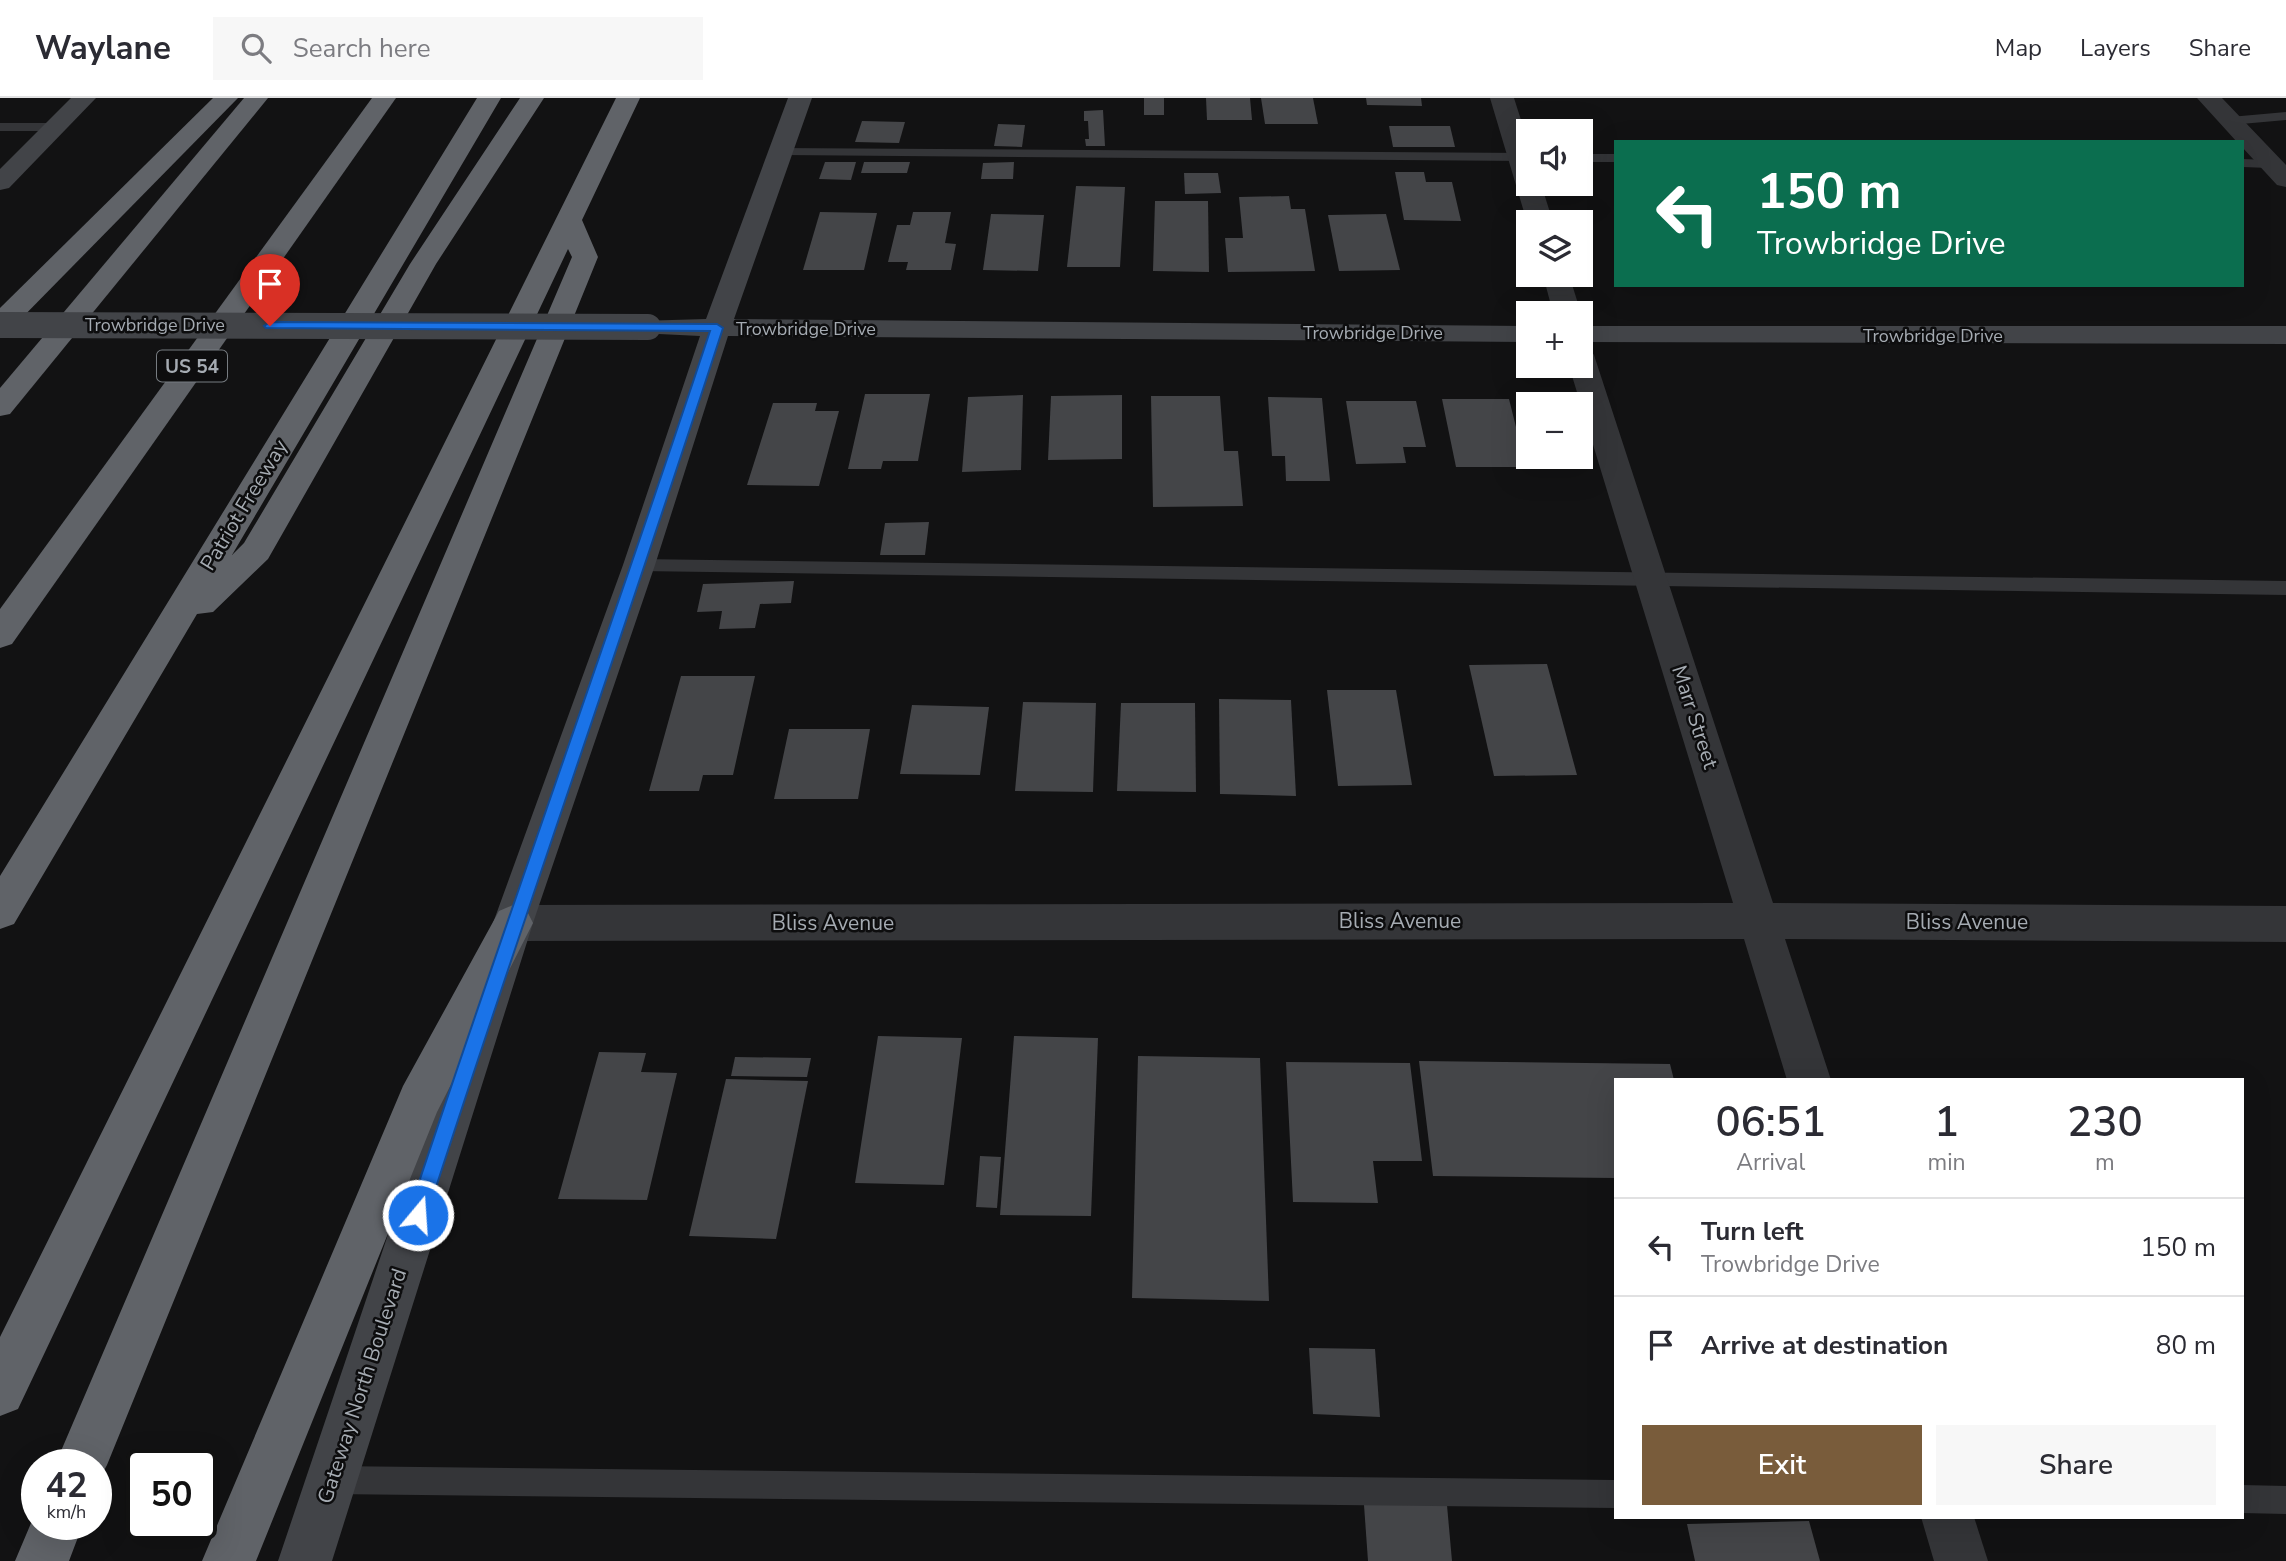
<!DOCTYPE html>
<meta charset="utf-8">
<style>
:root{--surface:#fff;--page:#f7f7f7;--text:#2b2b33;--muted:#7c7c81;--line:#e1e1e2;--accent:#795c3b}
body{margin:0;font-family:"Nunito Sans",sans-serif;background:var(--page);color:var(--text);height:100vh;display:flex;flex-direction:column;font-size:26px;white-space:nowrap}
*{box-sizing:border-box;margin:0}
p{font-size:23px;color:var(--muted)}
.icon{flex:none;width:38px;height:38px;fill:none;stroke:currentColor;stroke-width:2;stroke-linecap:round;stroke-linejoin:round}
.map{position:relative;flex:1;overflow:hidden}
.sheet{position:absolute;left:1614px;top:980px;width:630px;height:441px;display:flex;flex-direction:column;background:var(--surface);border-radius:0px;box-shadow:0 7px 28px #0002}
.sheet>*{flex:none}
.guide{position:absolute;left:1614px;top:42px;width:630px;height:147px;border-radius:0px;box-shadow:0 7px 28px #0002;background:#0b6e4f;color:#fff;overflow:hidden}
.buttons{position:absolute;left:1516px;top:21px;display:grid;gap:14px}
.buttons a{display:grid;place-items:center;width:77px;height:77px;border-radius:0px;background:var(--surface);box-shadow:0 7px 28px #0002;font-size:35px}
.speed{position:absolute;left:21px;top:1351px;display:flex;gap:14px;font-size:35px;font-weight:700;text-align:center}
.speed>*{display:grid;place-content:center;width:91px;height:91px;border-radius:50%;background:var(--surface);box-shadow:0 7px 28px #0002;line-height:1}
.speed small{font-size:18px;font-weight:400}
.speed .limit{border:4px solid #111;border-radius:10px;background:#fff;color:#111}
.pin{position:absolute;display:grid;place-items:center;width:60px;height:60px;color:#fff;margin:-72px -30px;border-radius:50% 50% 50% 0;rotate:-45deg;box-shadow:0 0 7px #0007}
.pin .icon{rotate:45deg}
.me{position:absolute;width:77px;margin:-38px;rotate:18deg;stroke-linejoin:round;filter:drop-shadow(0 0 5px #0008)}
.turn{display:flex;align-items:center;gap:24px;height:147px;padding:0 28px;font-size:32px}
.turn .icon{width:91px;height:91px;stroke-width:2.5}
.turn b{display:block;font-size:49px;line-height:60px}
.eta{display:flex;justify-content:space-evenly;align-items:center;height:119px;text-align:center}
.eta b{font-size:42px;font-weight:600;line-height:49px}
.action{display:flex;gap:14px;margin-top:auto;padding:14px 28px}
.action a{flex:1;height:80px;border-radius:0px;background:var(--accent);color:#fff;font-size:28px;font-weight:600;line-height:80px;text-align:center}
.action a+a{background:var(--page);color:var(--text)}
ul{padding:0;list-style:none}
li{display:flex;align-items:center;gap:21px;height:98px;padding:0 28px;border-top:2px solid var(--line)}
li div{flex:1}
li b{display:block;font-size:26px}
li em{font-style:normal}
header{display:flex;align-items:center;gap:42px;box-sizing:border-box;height:98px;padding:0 35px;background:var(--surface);border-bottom:2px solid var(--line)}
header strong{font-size:33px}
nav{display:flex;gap:38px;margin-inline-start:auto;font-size:24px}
.search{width:490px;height:63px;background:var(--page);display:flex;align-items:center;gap:18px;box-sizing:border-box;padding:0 24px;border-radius:0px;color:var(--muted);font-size:26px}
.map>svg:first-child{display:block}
.building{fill:#444548}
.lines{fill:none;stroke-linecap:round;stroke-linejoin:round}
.service{fill:#343538;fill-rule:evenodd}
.minor{fill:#343538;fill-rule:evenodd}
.tertiary{fill:#343538;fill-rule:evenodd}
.secondary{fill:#424448;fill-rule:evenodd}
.motorway{fill:#606368;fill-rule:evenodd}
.secondary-bridge{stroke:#424448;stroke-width:26}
.route{fill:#1a73e8;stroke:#114b97;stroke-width:2}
.labels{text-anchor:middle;stroke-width:5;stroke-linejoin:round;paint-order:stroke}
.far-street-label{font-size:18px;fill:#a5abb2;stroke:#0d0d0e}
.shield{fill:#0d0d0e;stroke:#777c81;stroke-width:2}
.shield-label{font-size:19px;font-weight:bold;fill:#a5abb2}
.street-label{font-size:21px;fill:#a5abb2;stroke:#0d0d0e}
</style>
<header>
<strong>Waylane</strong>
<div class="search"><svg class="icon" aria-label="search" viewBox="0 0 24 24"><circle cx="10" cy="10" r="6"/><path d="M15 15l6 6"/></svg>Search here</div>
<nav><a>Map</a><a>Layers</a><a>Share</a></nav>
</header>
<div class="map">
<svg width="2286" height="1463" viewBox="0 0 2286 1463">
<rect width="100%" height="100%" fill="#121213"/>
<g class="building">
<rect x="1144" y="0" width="20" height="17"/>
<polygon points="1206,0 1250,0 1252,22 1207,22"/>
<polygon points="1261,0 1313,0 1318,26 1265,26"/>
<polygon points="1366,0 1421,0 1422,8 1367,7"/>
<polygon points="1103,12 1105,48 1086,48 1085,41 1089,41 1088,23 1084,23 1084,13"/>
<polygon points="862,23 905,24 899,45 855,44"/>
<polygon points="998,26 1025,27 1022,49 994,48"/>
<polygon points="1389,28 1450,28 1455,49 1393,49"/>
<polygon points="825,64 856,64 851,82 819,81"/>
<polygon points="864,64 910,64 907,75 861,75"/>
<polygon points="1014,64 1013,81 981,81 983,65"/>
<polygon points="1395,74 1424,74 1426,84 1452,84 1461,123 1404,122"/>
<polygon points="1184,75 1218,75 1221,95 1185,96"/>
<polygon points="1076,88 1125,89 1120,169 1067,169"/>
<polygon points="1289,98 1291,111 1305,111 1315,173 1228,174 1225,140 1243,140 1239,99"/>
<polygon points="1155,103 1208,103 1209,174 1153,173"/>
<polygon points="820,114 877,115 864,172 803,172"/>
<polygon points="913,114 951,114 945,145 956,146 951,172 906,172 908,164 888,164 897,127 910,127"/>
<polygon points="991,116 1044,117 1038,173 983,172"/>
<polygon points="1386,116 1400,172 1339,173 1328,117"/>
<polygon points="865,296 930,296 918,363 883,363 881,371 848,371"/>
<polygon points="1023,297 1021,372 962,374 968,299"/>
<polygon points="1122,297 1122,361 1048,362 1051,298"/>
<polygon points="1151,298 1220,298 1224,353 1238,353 1243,408 1153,409"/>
<polygon points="1268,299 1322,300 1330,383 1286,383 1285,358 1272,358"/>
<polygon points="1442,301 1509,301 1526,369 1456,369"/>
<polygon points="1346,303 1416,303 1426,349 1403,349 1406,365 1356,366"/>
<polygon points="773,305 817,305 815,313 839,313 819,388 747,387"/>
<polygon points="929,424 925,457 880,457 885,425"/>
<polygon points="794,483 791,505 760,506 755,530 719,531 722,513 697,514 703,486"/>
<polygon points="1547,566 1577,677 1494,678 1469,567"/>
<polygon points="681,578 755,578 733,677 703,677 699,693 649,693"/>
<polygon points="1327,592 1396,592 1412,687 1338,688"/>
<polygon points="1219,601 1291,602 1296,698 1220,696"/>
<polygon points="1023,604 1096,605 1093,694 1015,693"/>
<polygon points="1121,605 1195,605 1196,694 1117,693"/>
<polygon points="912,607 989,609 980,677 900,676"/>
<polygon points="789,631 870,631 858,701 774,701"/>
<polygon points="878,938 962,940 944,1087 855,1085"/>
<polygon points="1014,938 1098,940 1091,1118 1000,1117"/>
<polygon points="599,954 646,955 641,974 677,975 647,1102 558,1101"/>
<polygon points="1138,958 1260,960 1269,1203 1132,1200"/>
<polygon points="735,959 811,960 807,979 731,978"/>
<polygon points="1419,963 1670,966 1674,982 1615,982 1615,1080 1433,1078"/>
<polygon points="1286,964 1410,965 1422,1063 1373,1063 1378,1105 1293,1104"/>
<polygon points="726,981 808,983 776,1141 689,1138"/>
<polygon points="980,1058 1001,1059 997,1110 976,1109"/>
<polygon points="1309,1250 1375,1251 1380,1319 1313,1316"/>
<polygon points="1363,1393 1446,1396 1452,1463 1368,1463"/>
<polygon points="1809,1423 1820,1463 1695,1463 1687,1426"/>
</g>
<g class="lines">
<g class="service">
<polygon points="2286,14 2286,22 2230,27 2224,23 2230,19"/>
<polygon points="0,25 55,25 61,29 55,33 0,33"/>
<polygon points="778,50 1528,55 1528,63 783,57 778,56"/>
<rect x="1580" y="56" width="35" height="8"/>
<polygon points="2242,61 2270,62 2277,66 2270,70 2242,69"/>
<polygon points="639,461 2286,483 2286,497 639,473 630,467"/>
<polygon points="331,1368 1615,1382 1615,1410 331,1396 321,1392 317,1382 321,1372"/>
<polygon points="2242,1387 2286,1388 2286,1416 2242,1415"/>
</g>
<g class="minor">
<polygon points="1490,0 1514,0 1528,44 1528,86 1541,86 1553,124 1527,124"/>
<polygon points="1543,177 1569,177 1581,215 1580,216 1553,215"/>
<polygon points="1580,248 1590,251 1594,257 1773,805 2286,808 2286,844 1785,841 1831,982 1787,982 1744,841 513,843 499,837 493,825 499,813 513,807 1733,805 1569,268 1580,268"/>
<polygon points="1921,1419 1974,1419 1988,1463 1934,1463"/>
</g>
<polygon class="tertiary" points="2197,0 2222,0 2286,67 2286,89 2277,87 2242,49 2242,44 2237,44"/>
<g class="secondary">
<polygon points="71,0 96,0 9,90 0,92 0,71"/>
<polygon points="788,0 812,0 734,221 1528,228 1528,244 728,238 655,467 533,825 332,1463 278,1463 493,825 623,467 700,238 638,235 634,229 638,223 706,221"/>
<polygon points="1580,228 2286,228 2286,246 1580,244"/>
</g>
<g class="motorway">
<polygon points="213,0 238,0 10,232 0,234 0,210"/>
<polygon points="244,0 268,0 10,316 0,318 0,290"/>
<polygon points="372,0 396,0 12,546 0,550 0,511"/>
<polygon points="477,0 501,0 232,457 244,445 410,166 520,0 544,0 436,166 268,461 213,514 197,516 14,826 0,831 0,778"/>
<polygon points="616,0 640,0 582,122 598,159 107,1367 96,1387 96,1367 55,1367 572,159 568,151 18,1311 0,1318 0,1239"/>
<polygon points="513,807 527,813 533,825 437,1014 256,1463 202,1463 403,988 499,813"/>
<polygon points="37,1411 37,1426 83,1426 69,1463 15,1463"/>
</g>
<polyline class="secondary-bridge" points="0,227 648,229"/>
</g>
<path class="route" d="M 270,224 L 717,226 L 723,230 C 627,527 523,820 427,1117 L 425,1124 L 418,1127 L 411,1124 L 408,1117 C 506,821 612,529 710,233 L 266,230 L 264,228 Z"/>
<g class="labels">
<g class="far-street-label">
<text x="155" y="233">Trowbridge Drive</text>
<text x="806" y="237">Trowbridge Drive</text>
<text x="1373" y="241">Trowbridge Drive</text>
<text x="1933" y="244">Trowbridge Drive</text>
</g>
<rect class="shield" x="157" y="252.5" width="70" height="31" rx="5"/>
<g class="shield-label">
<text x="192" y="275">US 54</text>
</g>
<g class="street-label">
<text transform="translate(244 407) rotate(-59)" y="7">Patriot Freeway</text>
<text transform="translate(1695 619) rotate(72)" y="7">Marr Street</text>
<text x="1400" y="830">Bliss Avenue</text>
<text x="1967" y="831">Bliss Avenue</text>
<text x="833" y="832">Bliss Avenue</text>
<text transform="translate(362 1288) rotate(-72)" y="7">Gateway North Boulevard</text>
</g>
</g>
</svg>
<div class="buttons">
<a><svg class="icon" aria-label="sound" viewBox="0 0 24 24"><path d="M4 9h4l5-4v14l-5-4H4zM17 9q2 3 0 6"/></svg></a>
<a><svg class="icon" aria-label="layers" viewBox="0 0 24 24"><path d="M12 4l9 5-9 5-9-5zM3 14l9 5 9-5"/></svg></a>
<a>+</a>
<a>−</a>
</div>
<div class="speed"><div>42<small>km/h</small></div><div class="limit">50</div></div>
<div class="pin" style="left:270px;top:228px;background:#d93025"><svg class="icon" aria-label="arrive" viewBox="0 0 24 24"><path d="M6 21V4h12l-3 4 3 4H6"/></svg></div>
<svg class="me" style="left:418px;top:1117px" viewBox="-20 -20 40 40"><circle r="17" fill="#1a73e8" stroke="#fff" stroke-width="3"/><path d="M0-11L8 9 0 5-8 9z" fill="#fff"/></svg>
<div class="guide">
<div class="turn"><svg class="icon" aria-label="left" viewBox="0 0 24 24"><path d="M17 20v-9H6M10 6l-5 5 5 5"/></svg><div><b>150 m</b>Trowbridge Drive</div></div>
</div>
<section class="sheet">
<div class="eta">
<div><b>06:51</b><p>Arrival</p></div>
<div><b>1</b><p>min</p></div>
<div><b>230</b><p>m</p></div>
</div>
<ul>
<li><svg class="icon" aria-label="left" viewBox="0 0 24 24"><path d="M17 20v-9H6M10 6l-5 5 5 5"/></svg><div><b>Turn left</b><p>Trowbridge Drive</p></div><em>150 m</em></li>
<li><svg class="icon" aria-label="arrive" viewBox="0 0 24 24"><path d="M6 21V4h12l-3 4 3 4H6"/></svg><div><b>Arrive at destination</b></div><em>80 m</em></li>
</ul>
<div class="action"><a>Exit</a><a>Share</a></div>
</section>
</div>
